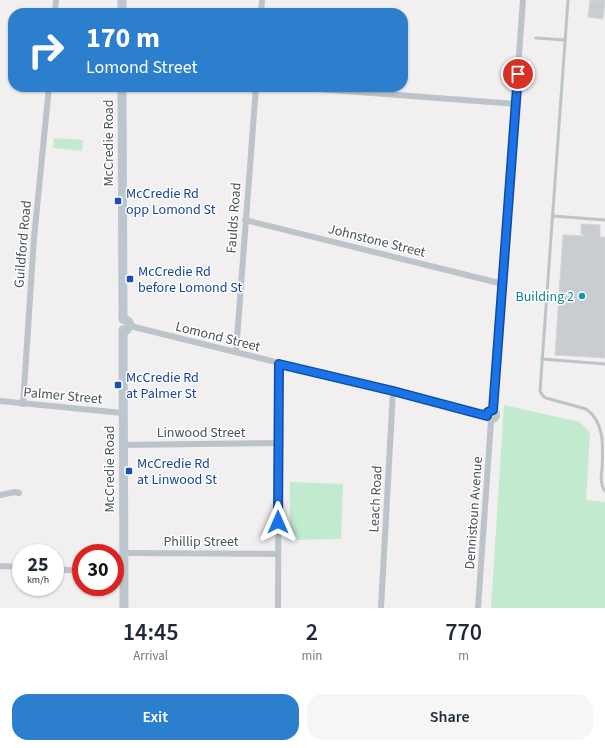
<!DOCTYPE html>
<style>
:root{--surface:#fff;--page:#f6f6f7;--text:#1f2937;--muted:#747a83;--accent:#2c7fcd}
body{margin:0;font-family:"Source Sans 3",sans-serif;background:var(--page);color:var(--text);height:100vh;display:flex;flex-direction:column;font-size:15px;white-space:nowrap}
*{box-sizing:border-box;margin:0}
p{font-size:13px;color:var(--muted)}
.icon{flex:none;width:22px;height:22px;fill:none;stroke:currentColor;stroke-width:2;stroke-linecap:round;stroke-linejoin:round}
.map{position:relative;height:608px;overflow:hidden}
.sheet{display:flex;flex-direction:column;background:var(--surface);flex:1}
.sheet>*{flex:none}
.top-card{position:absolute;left:8px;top:8px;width:400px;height:84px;border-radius:16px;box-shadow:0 1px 3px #0004;background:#2c7fcd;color:#fff;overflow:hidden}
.speed{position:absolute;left:12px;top:544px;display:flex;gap:8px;font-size:20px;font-weight:700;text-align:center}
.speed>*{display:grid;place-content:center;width:52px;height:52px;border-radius:50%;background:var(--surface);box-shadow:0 1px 3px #0004;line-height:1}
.speed small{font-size:10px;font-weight:400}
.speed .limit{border:6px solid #d22;background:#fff;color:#111}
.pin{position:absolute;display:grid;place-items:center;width:34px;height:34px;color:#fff;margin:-17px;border:2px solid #fff;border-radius:50%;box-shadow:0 1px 4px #0007}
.me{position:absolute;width:44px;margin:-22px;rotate:0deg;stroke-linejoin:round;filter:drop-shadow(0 0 3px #0008)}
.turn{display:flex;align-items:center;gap:14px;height:84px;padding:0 12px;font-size:18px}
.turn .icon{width:52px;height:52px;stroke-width:2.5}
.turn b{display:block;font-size:28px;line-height:34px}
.eta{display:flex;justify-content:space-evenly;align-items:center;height:68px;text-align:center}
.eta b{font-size:24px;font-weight:600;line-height:28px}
.action{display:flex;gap:8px;margin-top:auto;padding:8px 12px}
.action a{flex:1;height:46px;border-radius:16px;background:var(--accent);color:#fff;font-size:16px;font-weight:600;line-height:46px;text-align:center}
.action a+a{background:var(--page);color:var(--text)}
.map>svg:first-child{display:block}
.green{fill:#c2eace}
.building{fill:#c9ccd1;stroke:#d3d5d9}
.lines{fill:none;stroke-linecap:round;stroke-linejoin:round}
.service{stroke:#bcc4ca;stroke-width:3}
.minor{stroke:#bcc4ca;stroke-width:6}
.secondary{stroke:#bcc6ce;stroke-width:9}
.route-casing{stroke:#114b97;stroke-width:10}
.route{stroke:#1a73e8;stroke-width:7}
.transit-dot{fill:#1a4fb4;stroke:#fff;stroke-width:1.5}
.culture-dot{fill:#0f9aa8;stroke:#fff;stroke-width:1.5}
.labels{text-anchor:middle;stroke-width:3;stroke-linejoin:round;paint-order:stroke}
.street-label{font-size:14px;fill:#49535a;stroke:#fff}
.transit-label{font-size:14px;fill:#164399;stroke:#fff;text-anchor:start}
.culture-label{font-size:14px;fill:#0d838f;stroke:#fff;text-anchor:end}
</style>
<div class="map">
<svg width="605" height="608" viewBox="0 0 605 608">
<rect width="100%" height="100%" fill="#f1efef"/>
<g class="green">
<polygon points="54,138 83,140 82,151 53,148"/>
<polygon points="504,405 580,422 590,433 586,500 605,502 605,608 491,608"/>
<polygon points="290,482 343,484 341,539 290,540"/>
</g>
<g class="building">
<polygon points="590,0 605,0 603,19 588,17"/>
<polygon points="581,224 600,225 600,237 605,237 605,358 555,355 563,235 585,236 585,235 581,234"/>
</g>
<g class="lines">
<g class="service">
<path d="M 568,0 L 540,391 L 543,396 L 546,398 L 586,409 C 605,422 603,447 602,469 C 601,477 600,484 605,491"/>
<polyline points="536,38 565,40"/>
<polyline points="553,216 605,220"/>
<polyline points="542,359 605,364"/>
</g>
<g class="minor">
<polyline points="55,13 56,0"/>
<polyline points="261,13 262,0"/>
<polyline points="292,87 516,104"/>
<polyline points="245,220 503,284"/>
<polyline points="130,326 393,391 487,416"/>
<polyline points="236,352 256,87"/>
<polyline points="0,401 123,413"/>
<polyline points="23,404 34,238 49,87"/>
<circle cx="492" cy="415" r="5"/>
<polyline points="493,410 523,0"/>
<polyline points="124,445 278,443"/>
<polyline points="0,495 15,492 19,493"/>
<polyline points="124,553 278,554"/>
<polyline points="0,566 21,567"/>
<polyline points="55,569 81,571"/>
<polyline points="115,573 124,573"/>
<polyline points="278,608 279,363"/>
<polyline points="381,608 393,391"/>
<polyline points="478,608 491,421"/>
</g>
<g class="secondary">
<polyline points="122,0 122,13"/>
<polyline points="122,87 123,319"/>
<polyline points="123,330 124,608"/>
<polyline points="123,330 127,330 130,324 128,321 123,319"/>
</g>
</g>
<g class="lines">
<defs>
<polyline id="route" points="278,522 279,364 393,391 487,416 488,412 493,410 518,74"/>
</defs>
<use href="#route" class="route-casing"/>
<use href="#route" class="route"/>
</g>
<g class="transit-dot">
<rect x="114" y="197" width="8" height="8" rx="2"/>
<rect x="126" y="275" width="8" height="8" rx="2"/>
<rect x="114" y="381" width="8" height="8" rx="2"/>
<rect x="125" y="467" width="8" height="8" rx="2"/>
</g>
<circle class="culture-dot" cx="582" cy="296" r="4"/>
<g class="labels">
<g class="street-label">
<text transform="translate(108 143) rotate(-90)" y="5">McCredie Road</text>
<text transform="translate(233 218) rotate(-86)" y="5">Faulds Road</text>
<text transform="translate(377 240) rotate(14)" y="5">Johnstone Street</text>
<text transform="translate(22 244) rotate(-85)" y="5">Guildford Road</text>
<text transform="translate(218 336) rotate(14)" y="5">Lomond Street</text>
<text transform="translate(63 395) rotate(5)" y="5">Palmer Street</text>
<text x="201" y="437">Linwood Street</text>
<text transform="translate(109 469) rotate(-90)" y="5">McCredie Road</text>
<text transform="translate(375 499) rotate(-87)" y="5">Leach Road</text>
<text transform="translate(473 513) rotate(-86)" y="5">Dennistoun Avenue</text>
<text x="201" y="546">Phillip Street</text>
</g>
<g class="transit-label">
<text x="126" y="198">McCredie Rd<tspan x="126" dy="16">opp Lomond St</tspan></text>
<text x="138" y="276">McCredie Rd<tspan x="138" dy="16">before Lomond St</tspan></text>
<text x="126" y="382">McCredie Rd<tspan x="126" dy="16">at Palmer St</tspan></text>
<text x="137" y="468">McCredie Rd<tspan x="137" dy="16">at Linwood St</tspan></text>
</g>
<g class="culture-label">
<text x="574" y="301">Building 2</text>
</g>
</g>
</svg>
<div class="speed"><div>25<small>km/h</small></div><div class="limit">30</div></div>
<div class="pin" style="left:518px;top:74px;background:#d93025"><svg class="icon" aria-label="arrive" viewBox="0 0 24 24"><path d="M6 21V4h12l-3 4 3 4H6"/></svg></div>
<svg class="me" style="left:278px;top:522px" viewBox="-20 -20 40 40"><path d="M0-17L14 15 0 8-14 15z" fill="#1a73e8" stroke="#fff" stroke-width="4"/></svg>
<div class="top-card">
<div class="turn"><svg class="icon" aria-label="right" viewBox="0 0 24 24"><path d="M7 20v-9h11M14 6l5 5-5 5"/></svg><div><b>170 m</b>Lomond Street</div></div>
</div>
</div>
<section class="sheet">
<div class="eta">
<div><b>14:45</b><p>Arrival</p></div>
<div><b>2</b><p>min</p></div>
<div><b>770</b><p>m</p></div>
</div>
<div class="action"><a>Exit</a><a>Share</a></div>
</section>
